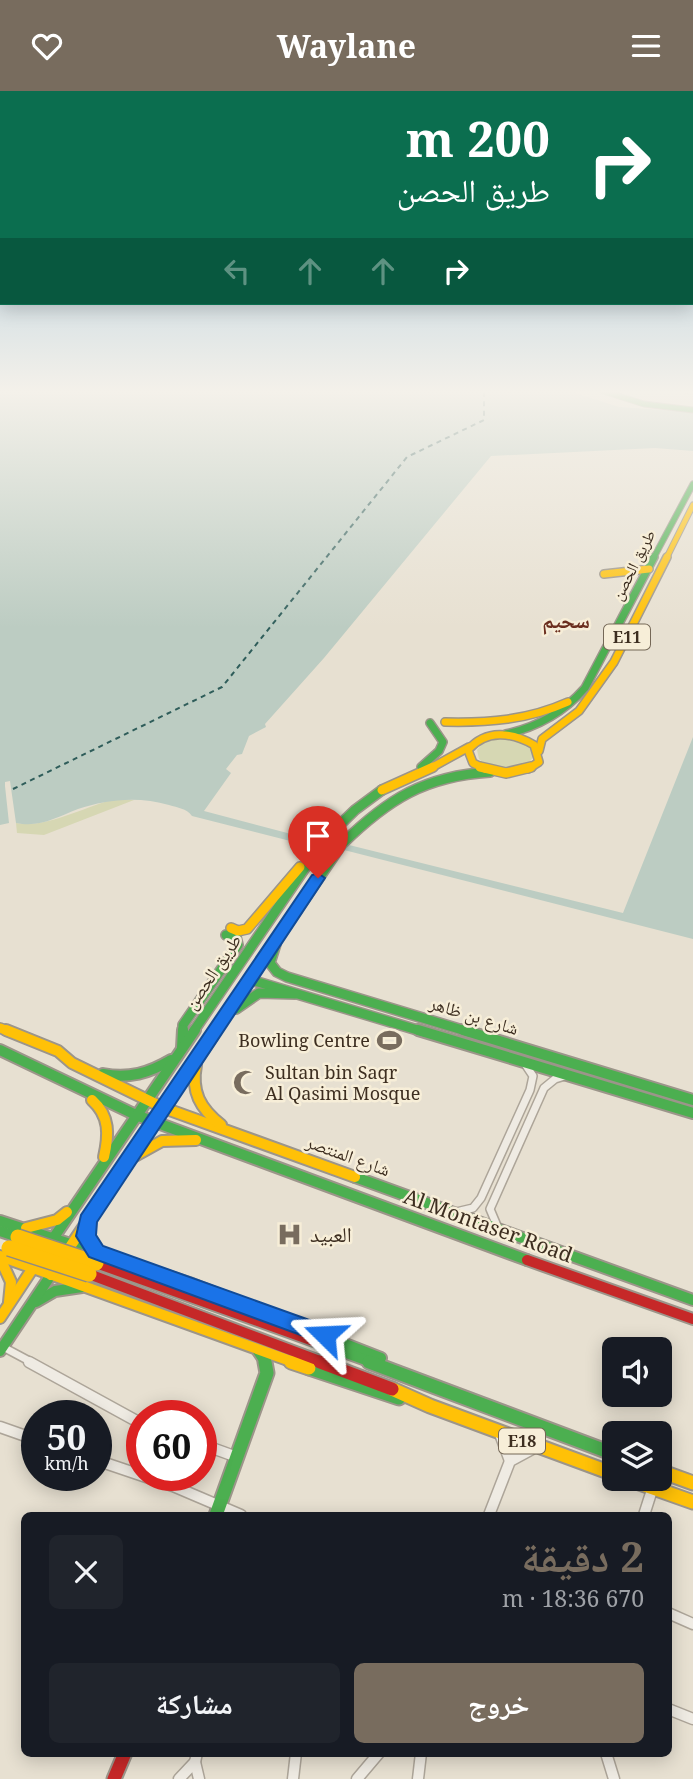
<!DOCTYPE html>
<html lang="ar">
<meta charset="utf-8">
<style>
:root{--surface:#171b24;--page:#20242c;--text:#f1f3f6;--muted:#9ea1a6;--accent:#786c5e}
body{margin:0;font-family:"Noto Serif","Noto Naskh Arabic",serif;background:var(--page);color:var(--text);direction:rtl;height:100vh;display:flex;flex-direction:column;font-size:26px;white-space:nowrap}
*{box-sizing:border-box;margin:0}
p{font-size:23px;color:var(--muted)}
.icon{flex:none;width:38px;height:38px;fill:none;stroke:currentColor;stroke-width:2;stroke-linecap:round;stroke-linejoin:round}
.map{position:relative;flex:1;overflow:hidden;direction:ltr}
.side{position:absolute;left:21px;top:1421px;width:651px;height:245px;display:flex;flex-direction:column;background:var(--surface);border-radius:10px;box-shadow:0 4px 18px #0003;direction:rtl}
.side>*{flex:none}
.top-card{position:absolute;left:0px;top:0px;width:693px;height:214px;box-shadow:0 4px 18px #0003;direction:rtl;background:#0b6e4f;color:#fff;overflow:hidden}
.fabs{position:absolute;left:602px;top:1246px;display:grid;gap:14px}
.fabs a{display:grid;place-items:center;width:70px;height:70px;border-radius:10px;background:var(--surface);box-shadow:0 4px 18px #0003;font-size:35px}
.speed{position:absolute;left:21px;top:1309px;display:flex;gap:14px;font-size:35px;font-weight:700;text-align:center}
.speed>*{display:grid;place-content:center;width:91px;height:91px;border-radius:50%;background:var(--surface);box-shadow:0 4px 18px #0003;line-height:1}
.speed small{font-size:18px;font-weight:400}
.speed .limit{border:10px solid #d22;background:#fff;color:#111}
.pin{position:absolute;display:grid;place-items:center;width:60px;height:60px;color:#fff;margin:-72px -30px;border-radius:50% 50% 50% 0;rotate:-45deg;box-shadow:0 0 7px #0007}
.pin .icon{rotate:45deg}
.me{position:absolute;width:77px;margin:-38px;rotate:291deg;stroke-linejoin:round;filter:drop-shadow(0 0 5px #0008)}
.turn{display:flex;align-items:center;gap:24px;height:147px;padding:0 28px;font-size:32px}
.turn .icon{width:91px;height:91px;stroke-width:2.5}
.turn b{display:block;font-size:49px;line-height:60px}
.lanes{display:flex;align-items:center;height:66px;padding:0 28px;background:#0003;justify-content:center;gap:35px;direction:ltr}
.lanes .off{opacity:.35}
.round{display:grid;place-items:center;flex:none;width:74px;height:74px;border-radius:10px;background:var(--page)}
.headline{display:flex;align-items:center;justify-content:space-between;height:119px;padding:0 28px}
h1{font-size:42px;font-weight:700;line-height:52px;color:var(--accent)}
.button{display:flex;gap:14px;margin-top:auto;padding:14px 28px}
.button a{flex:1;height:80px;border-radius:10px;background:var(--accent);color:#fff;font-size:28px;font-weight:700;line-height:80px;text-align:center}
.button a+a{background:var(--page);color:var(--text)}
header{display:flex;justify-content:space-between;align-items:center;height:91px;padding:0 28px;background:var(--accent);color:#fff;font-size:32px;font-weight:700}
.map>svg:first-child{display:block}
.green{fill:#d6d7b3}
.water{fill:#bcccc2}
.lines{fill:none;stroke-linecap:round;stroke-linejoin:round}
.ferry{stroke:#2f5d5a;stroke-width:2;stroke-dasharray:5 4.5;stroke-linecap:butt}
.street-far2-casing{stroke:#ada599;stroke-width:5}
.street-far1-casing{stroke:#ada599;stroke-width:10}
.street-casing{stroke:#ada599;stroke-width:13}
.fast-far4-casing{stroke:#9c958a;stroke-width:7}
.fast-far3-casing{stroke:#9c958a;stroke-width:10}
.fast-far2-casing{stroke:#9c958a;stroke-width:12}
.fast-far1-casing{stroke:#9c958a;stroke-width:14}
.fast-casing{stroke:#9c958a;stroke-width:17}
.slow-far4-casing{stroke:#9c958a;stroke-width:7}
.slow-far3-casing{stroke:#9c958a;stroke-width:10}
.slow-far2-casing{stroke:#9c958a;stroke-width:12}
.slow-far1-casing{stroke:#9c958a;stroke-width:14}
.slow-casing{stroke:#9c958a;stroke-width:17}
.jam-far1-casing{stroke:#9c958a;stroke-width:14}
.jam-casing{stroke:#9c958a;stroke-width:17}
.street-far2{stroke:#efebe3;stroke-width:3.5}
.street-far1{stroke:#efebe3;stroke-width:7}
.street{stroke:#efebe3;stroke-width:10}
.fast-far4{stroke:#4caf50;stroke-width:5}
.fast-far3{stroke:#4caf50;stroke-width:7}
.fast-far2{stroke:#4caf50;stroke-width:9}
.fast-far1{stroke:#4caf50;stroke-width:10}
.fast{stroke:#4caf50;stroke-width:13}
.slow-far4{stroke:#ffc107;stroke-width:5}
.slow-far3{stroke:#ffc107;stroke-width:7}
.slow-far2{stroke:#ffc107;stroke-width:9}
.slow-far1{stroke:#ffc107;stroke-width:10}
.slow{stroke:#ffc107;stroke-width:13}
.jam-far1{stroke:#c62828;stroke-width:10}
.jam{stroke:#c62828;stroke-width:13}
.slow-bridge-casing{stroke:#928b80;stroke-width:18;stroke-linecap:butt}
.slow-bridge{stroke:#ffc107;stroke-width:15}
.route{fill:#1a73e8;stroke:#114b97;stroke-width:2}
.labels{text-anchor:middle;stroke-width:5;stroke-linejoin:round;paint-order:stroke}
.far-street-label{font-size:16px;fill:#3d2e20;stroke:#f7eed8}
.shield{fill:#f7eed8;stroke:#756857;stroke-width:2}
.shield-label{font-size:16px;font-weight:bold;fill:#3d2e20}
.street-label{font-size:18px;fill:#3d2e20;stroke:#f7eed8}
.poi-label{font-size:18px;fill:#3d2e20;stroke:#f7eed8;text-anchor:end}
.far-district-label{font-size:21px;font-weight:bold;fill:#6b2e1e;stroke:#f7eed8}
.near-street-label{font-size:21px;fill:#3d2e20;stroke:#f7eed8}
.near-poi-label{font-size:21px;fill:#3d2e20;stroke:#f7eed8;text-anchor:start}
</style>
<header><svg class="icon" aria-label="menu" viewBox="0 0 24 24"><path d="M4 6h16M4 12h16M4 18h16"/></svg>Waylane<svg class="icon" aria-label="heart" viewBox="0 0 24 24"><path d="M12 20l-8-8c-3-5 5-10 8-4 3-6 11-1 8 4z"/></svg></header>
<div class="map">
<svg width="693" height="1688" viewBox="0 0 693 1688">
<rect width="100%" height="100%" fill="#e7e0d1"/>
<g class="green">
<path d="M 503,647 C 516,648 531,651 533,666 C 523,685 493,681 479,668 L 477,659 L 484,651 Z"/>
<path d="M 116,708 L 134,709 L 44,744 L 17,742 L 16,732 C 46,738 85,715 116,708 Z"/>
</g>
<g class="water">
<path d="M 0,300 L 569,300 L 619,316 L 693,321 L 693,360 L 655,357 L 491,365 L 324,567 L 265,633 L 266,636 L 249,645 L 242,663 L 237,664 L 226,678 L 231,682 L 204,720 L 314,749 L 310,755 L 192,725 C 186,717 178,717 169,714 C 139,705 107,708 78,718 C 57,726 40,737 16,732 L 10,690 L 5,691 L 5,695 L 9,732 L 0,734 Z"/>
<polygon points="693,646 693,848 344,759 349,754 623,822"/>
</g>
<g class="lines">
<polyline class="ferry" points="13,698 222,596 407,366 484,329 484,300"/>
<defs>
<polyline id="street-far2" points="685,300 693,301"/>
<g id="street-far1">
<polyline points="456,1121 473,1117 481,1107 530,999 533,985 525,973"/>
<polyline points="498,1137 490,1118 544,997 555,988 565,985"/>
<polyline points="3,1256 33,1272"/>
</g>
<g id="street">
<polyline points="29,1271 142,1333"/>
<polyline points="0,1336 37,1349"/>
<polyline points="500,1343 510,1370"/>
<polyline points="201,1353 237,1366"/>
<polyline points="96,1369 173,1395 241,1424"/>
<polyline points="489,1424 510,1370 534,1357"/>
<polyline points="644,1424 652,1399"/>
<polyline points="668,1522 693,1533"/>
<polyline points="668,1618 693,1628"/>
<polyline points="606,1662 614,1688"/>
<polyline points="195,1671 199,1688"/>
<polyline points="179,1688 195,1671 197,1662"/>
<polyline points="293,1688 296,1662"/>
<polyline points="357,1688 379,1662"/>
<polyline points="418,1688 421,1662"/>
</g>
<g id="fast-far4">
<polyline points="603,300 644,313 693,319"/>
<polyline points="653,468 693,393"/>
</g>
<g id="fast-far3">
<path d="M 506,643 C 538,636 563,622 585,597 L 654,466"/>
<polyline points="421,676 439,660 443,651 430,632"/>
</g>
<g id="fast-far2">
<polyline points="276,853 270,872 277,881 287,886 469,941"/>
<polyline points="251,889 424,941"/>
<polyline points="236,918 259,902 295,903"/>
<polyline points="183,941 183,934 238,854 236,846 226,844"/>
<polyline points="193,941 324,749 355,719 382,699"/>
<path d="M 215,941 L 342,753 C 388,708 425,685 490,681"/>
</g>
<g id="fast-far1">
<polyline points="418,939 693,1022"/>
<polyline points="463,939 693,1009"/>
<polyline points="212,946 216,939"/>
<polyline points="182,957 183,939"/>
<polyline points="0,959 136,1024 527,1169"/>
<path d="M 103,983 C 129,988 149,982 171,969"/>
<polyline points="355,1086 693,1209"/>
<polyline points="0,1130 192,1193 381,1267"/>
<polyline points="0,1140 18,1146"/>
<polyline points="33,1177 195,939"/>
<polyline points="36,1211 55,1200 82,1196"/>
<polyline points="333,1257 374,1272"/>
<polyline points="0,1260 51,1184"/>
<polyline points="258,1260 266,1272"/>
</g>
<g id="fast">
<polyline points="369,1271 614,1363"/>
<polyline points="309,1277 399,1307"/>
<polyline points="216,1424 267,1282 265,1271"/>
</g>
<polyline id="slow-far4" points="666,468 693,414"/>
<g id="slow-far3">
<polyline points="604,483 649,478"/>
<path d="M 445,631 C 488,632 528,629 568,611"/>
<polyline points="539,660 542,648 579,620 614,571 667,466"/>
<polyline points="429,678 469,656"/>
<path d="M 485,678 L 473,672 L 468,659 C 486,638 512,641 534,654 L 539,671 L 528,678"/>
</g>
<g id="slow-far2">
<polyline points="480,676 506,682 531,676"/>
<polyline points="382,699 433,676"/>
<polyline points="231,837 238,840 247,838 300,776"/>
<polyline points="0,937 10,941"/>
</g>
<g id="slow-far1">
<polyline points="6,939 58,960 72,972 164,1017 355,1086"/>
<path d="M 196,974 C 191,1001 200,1017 221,1034"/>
<path d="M 92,1009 C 110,1025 109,1044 104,1066"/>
<polyline points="135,1065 162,1050 196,1049"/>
<polyline points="26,1137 57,1129 67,1121"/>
<polyline points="0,1165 296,1272"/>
<polyline points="0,1167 11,1191 9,1211"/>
<polyline points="51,1184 212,946"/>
<polyline points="0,1227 33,1177"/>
</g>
<g id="slow">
<polyline points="291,1271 309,1277"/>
<polyline points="392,1298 430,1315 614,1383"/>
<polyline points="660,1380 693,1392"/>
<polyline points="628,1388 693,1411"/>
</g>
<g id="jam-far1">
<polyline points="527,1169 693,1228"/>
<polyline points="96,1172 333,1257"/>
<polyline points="89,1183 325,1272"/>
</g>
<g id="jam">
<polyline points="320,1271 392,1298"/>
<polyline points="114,1688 125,1662"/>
</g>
</defs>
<use href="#street-far2" class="street-far2-casing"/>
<use href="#street-far1" class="street-far1-casing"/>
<use href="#street" class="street-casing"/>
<use href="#fast-far4" class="fast-far4-casing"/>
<use href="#fast-far3" class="fast-far3-casing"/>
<use href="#fast-far2" class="fast-far2-casing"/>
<use href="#fast-far1" class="fast-far1-casing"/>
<use href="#fast" class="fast-casing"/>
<use href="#slow-far4" class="slow-far4-casing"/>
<use href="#slow-far3" class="slow-far3-casing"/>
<use href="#slow-far2" class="slow-far2-casing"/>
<use href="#slow-far1" class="slow-far1-casing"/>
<use href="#slow" class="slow-casing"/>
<use href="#jam-far1" class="jam-far1-casing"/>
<use href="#jam" class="jam-casing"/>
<use href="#street-far2" class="street-far2"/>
<use href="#street-far1" class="street-far1"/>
<use href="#street" class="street"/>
<use href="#fast-far4" class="fast-far4"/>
<use href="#fast-far3" class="fast-far3"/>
<use href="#fast-far2" class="fast-far2"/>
<use href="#fast-far1" class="fast-far1"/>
<use href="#fast" class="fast"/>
<use href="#slow-far4" class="slow-far4"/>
<use href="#slow-far3" class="slow-far3"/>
<use href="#slow-far2" class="slow-far2"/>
<use href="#slow-far1" class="slow-far1"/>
<use href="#slow" class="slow"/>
<use href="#jam-far1" class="jam-far1"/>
<use href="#jam" class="jam"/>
<defs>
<g id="slow-bridge">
<polyline points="18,1146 96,1172"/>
<polyline points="9,1157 89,1183"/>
</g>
</defs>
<use href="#slow-bridge" class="slow-bridge-casing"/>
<use href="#slow-bridge" class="slow-bridge"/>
</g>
<linearGradient id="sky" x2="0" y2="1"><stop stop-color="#96bed9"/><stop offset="0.56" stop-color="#f4f1ea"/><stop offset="1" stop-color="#f4f1ea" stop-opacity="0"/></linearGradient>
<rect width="693" height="537" fill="url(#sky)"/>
<polygon class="route" points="318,782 325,787 97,1131 96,1144 103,1155 332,1237 335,1244 332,1250 325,1253 89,1166 76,1145 81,1124 312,784"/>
<defs>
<symbol id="stadium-bare" viewBox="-9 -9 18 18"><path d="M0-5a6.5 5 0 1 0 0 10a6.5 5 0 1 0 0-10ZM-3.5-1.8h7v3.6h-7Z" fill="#786c5e" stroke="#f7eed8" stroke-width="2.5" paint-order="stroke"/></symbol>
<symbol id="mosque-bare" viewBox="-9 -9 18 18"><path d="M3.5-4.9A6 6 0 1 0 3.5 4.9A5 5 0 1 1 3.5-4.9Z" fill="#786c5e" stroke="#f7eed8" stroke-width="2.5" paint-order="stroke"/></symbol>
<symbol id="hospital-bare" viewBox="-9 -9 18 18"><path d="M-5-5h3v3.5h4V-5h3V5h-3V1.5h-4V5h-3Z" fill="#786c5e" stroke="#f7eed8" stroke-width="2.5" paint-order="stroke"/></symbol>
</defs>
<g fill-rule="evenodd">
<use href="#stadium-bare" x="372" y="932" width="35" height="35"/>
<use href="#mosque-bare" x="228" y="974" width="35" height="35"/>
<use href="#hospital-bare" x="272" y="1126" width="35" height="35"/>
</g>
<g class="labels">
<g class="far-street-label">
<text transform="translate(633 474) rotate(-63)" y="6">طريق الحصن</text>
</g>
<g class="shield">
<rect x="604" y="533.5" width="46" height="25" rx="5"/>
<rect x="499" y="1337.5" width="46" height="25" rx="5"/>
</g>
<g class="shield-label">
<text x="627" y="552">E11</text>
<text x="522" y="1356">E18</text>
</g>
<g class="street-label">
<text transform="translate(213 881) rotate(-56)" y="6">طريق الحصن</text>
<text transform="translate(474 925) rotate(17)" y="6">شارع بن ظاهر</text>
<text transform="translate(348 1065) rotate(20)" y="6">شارع المنتصر</text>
</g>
<g class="poi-label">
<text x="370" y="956">Bowling Centre</text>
<text x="265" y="988" text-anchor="start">Sultan bin Saqr<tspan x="265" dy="21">Al Qasimi Mosque</tspan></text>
</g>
<g class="far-district-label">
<text x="566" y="537">سحيم</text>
</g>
<g class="near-street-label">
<text transform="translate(488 1135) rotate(20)" y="7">Al Montaser Road</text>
</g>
<g class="near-poi-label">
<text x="310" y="1151">العبيد</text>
</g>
</g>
</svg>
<div class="fabs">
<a><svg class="icon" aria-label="sound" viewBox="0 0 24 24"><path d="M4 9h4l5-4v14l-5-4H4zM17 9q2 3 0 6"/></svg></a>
<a><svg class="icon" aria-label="layers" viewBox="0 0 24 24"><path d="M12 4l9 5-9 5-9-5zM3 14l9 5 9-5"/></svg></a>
</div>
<div class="speed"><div>50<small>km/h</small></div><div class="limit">60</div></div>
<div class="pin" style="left:318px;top:787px;background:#d93025"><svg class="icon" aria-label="arrive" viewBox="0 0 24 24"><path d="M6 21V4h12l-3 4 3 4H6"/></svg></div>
<svg class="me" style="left:325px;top:1244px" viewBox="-20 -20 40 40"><path d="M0-17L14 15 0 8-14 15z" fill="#1a73e8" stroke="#fff" stroke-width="4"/></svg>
<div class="top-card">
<div class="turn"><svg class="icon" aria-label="right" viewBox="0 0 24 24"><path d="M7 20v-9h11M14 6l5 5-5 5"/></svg><div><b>200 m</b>طريق الحصن</div></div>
<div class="lanes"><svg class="icon off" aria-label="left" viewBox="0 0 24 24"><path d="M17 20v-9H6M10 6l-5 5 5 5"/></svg><svg class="icon off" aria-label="ahead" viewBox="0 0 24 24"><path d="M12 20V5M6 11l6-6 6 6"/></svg><svg class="icon off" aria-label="ahead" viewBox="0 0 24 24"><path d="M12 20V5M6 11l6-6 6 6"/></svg><svg class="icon" aria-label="right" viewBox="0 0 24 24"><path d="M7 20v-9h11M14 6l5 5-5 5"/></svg></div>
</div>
<section class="side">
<div class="headline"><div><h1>2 دقيقة</h1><p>670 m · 18:36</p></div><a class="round"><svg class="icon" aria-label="close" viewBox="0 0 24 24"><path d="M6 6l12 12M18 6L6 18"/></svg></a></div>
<div class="button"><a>خروج</a><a>مشاركة</a></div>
</section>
</div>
